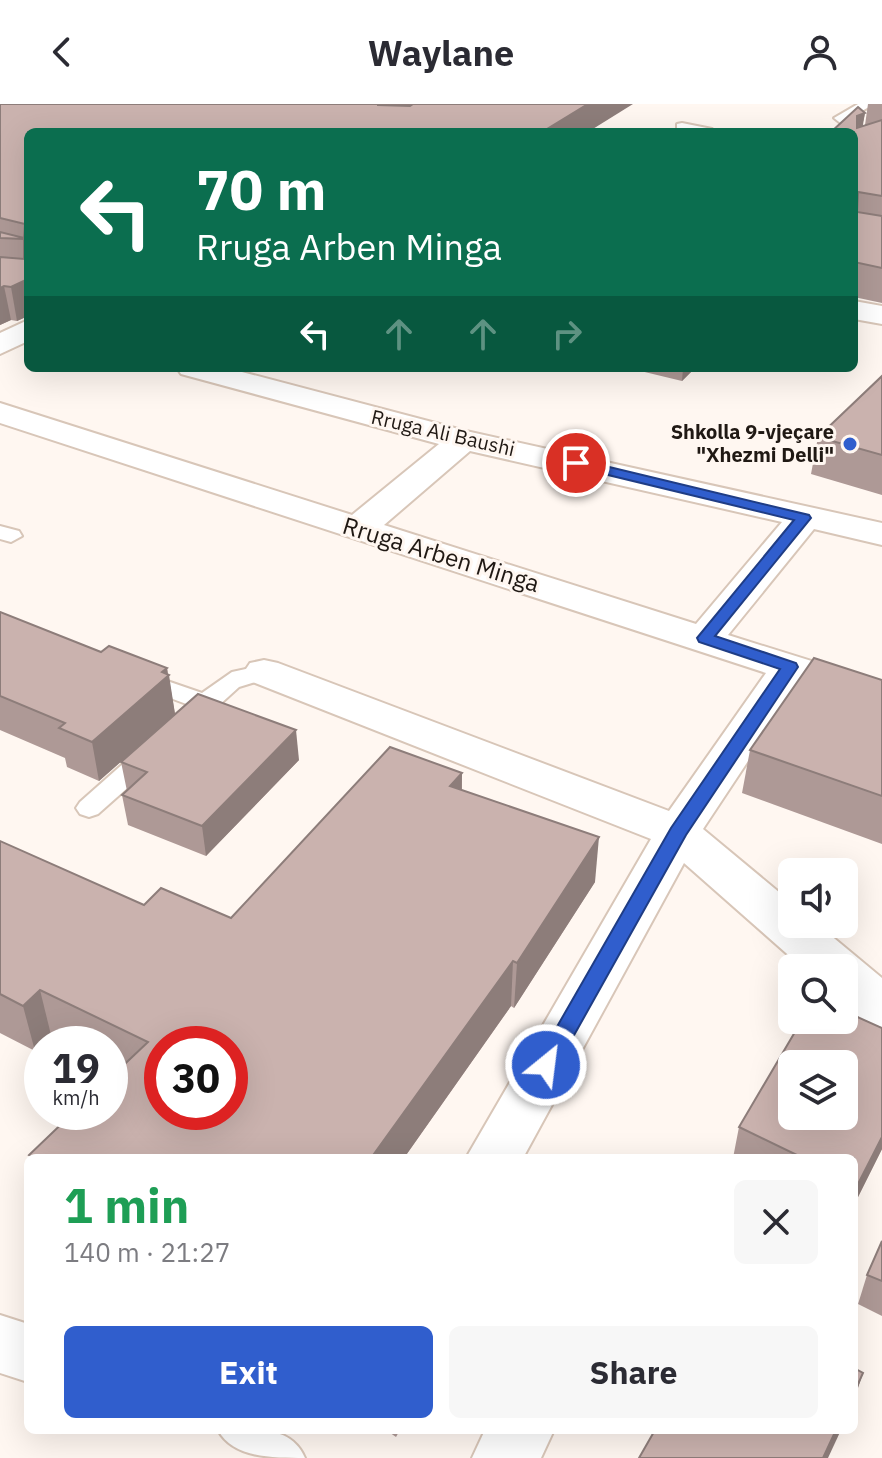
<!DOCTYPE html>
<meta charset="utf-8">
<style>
:root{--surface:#fff;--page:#f7f7f7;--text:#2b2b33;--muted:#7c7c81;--accent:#305ecd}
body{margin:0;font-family:"IBM Plex Sans",sans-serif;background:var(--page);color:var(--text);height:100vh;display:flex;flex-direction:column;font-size:30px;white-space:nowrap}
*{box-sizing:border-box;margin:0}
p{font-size:26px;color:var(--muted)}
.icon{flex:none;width:44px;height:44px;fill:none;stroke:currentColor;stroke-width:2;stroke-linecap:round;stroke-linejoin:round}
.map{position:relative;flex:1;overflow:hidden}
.details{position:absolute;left:24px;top:1050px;width:834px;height:280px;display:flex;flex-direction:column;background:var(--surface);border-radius:12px;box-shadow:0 8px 32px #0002}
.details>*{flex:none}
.guide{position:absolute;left:24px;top:24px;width:834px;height:244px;border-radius:12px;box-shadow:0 8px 32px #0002;background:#0b6e4f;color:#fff;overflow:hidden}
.fabs{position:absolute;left:778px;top:754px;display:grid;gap:16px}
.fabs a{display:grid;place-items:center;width:80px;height:80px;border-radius:12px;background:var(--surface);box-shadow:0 8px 32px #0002;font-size:40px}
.speed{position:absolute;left:24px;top:922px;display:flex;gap:16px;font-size:40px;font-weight:700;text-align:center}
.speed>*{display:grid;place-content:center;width:104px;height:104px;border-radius:50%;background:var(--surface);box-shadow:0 8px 32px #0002;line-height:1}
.speed small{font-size:20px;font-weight:400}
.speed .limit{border:12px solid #d22;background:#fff;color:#111}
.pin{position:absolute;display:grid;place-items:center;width:68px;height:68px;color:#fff;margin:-34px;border:4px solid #fff;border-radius:50%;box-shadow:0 2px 8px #0007}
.me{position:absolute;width:88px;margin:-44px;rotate:29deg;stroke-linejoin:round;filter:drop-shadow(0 0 6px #0008)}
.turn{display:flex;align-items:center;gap:28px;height:168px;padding:0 40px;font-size:36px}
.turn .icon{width:104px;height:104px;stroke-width:2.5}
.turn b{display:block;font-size:56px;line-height:68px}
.lanes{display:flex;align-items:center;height:76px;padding:0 40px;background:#0003;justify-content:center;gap:40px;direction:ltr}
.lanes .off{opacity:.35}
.round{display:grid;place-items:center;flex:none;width:84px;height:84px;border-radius:12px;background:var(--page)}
.head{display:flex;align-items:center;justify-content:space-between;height:136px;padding:0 40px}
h1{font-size:48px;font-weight:700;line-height:60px;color:#1e9e55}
.button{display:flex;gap:16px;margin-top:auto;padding:16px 40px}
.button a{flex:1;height:92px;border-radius:12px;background:var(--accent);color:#fff;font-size:32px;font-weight:700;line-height:92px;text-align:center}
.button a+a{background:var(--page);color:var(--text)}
header{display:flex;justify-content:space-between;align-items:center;height:104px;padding:0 40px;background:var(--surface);font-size:36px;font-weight:700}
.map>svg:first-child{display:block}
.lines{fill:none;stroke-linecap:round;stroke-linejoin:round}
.service-casing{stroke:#d8c6b8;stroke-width:4}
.minor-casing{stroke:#d8c6b8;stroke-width:4}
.tertiary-casing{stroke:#d8c6b8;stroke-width:4}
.service{fill:#fff;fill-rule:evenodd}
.minor{fill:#fff;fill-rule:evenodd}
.tertiary{fill:#fff;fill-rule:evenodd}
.wall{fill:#ae9996}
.shaded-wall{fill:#8d7d7a}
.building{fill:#cab2ae;stroke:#8d7d7a;stroke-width:2;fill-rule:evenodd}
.route{fill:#305ecd;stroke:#1f3d85;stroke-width:2}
.poi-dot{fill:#305ecd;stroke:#fff7f1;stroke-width:3}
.labels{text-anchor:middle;stroke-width:6;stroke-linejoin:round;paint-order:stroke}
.far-poi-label{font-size:20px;font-weight:bold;fill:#201914;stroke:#fff7f1;text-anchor:end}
.far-street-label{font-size:20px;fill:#201914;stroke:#fff7f1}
.street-label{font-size:24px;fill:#201914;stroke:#fff7f1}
</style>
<header><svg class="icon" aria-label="back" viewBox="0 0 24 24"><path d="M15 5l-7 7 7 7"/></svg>Waylane<svg class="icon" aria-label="person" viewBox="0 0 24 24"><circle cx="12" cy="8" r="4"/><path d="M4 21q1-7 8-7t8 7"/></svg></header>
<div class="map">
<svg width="882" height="1354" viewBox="0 0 882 1354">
<rect width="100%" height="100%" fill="#fff7f1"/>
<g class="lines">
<defs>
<g id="service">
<polygon points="858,0 874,0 850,14 881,37 882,41 854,51 854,43 866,39 834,14"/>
<polygon points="682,19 712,25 714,28 677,26 677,20"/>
<polygon points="0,422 19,427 22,432 11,438 0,435"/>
<polygon points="264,561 272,563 276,568 272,573 239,583 195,623 177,623 174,617 189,601 130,579 126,574 130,569 138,567 202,589 232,568"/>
<polygon points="151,641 160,643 164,649 160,655 98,710 89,713 80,710 76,704 80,698 142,643"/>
<path d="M 218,1326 C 250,1326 290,1319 305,1354 C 272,1354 233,1354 218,1326 Z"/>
</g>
<g id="minor">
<polygon points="854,197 882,202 882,220 854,215"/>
<path d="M 177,264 L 227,264 L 466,327 L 882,419 L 882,441 L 814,425 L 728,531 L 882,579 L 882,606 L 799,580 L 703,725 L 792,799 L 792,820 L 817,820 L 882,874 L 882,923 L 864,917 L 844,900 L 844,864 L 803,864 L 684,759 L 523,1054 L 466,1054 L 651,735 L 250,577 L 244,568 L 250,559 L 264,556 L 278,559 L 669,707 L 766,569 L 0,319 L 0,299 L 352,411 L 439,340 L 181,270 ZM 470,347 L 782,418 L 696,520 L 384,421 Z"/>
<polygon points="0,1211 28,1220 28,1278 0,1269"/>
<polygon points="485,1326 554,1326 541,1354 472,1354"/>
</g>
<polygon id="tertiary" points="28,216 28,237 0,250 0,229"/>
</defs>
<use href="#service" class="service-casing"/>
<use href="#minor" class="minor-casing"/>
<use href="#tertiary" class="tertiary-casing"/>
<use href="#service" class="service"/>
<use href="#minor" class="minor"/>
<use href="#tertiary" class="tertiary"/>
</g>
<g class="wall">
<polygon points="0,0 28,28 28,212 17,217 11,216 0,221"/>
<polygon points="868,0 882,0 882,199 854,193 854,28 865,9 862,22 865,21"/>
<polygon points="628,264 695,264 682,277"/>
<polygon points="882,272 882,391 811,370 818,333"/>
<polygon points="0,508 101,548 167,564 175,610 99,677 67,663 65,654 0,626"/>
<polygon points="882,576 882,740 742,689 750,646"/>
<polygon points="299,656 206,752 128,721 122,691 127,687 121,658"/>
<polygon points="462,669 462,686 595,778 514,904 511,902 404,1054 30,1054 29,1051 120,965 110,960 110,940 70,940 51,931 35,947 0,929 0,737 144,801 231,814"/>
<polygon points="882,924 882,1045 854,1101 854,1054 733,1054 739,1023"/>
<polygon points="882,1137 882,1212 858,1200 867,1171"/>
<polygon points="386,1326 400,1326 396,1333"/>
</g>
<g class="shaded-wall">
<polygon points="378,0 421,0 379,25"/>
<polygon points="588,0 633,0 588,28 542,28"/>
<polygon points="865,9 860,38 857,12"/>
<polygon points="28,175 28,212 17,217 11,183"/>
<polygon points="4,182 11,216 0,221 0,184"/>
<polygon points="683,264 695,264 682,277"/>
<polygon points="167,564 168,572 169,571 175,610 99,677 92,638"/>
<polygon points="296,626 299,656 206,752 202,722"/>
<polygon points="462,669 461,713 450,682"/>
<polygon points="599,733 595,778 514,904 517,859"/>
<polygon points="513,857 511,902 404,1054 371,1054"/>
<polygon points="40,886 51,931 35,947 23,902"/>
<polygon points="882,1033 882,1045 854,1101 854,1094 858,1080"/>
<polygon points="863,1269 854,1296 854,1289"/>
<polygon points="836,1326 841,1326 828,1354 823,1354"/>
</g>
<g class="building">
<polygon points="0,0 378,0 378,1 410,2 413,0 588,0 542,28 28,28 28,175 11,183 4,182 0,184 0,153 24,155 24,135 0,134 0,128 24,134 25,120 0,114"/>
<polygon points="858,3 865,9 857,12 857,24 882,16 882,92 858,88 857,108 882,112 882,164 854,158 854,28 831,28"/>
<polygon points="882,272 882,351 818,333"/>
<polygon points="0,508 101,548 109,542 167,564 162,568 169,571 92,638 59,624 65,619 0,592"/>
<polygon points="814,554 882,576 882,692 750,646"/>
<polygon points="198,590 296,626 202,722 122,691 147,668 121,658"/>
<path d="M 390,643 L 462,669 L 450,682 L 599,733 L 517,859 L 513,857 L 371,1054 L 34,1054 L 29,1051 L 74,1008 L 110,1008 L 110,974 L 148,938 L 40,886 L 23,902 L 0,890 L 0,737 L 144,801 L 161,784 L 231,814 ZM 162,940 L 230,940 L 230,1008 L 162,1008 Z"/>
<path d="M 844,907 L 882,924 L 882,1033 L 858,1080 L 854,1078 L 854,1054 L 803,1054 L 739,1023 L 802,916 L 844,916 ZM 792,960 L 844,960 L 844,1012 L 792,1012 Z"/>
<polygon points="882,1137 882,1177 867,1171"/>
<polygon points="854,1264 863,1269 854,1289"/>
<polygon points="655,1326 836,1326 823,1354 639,1354"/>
</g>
<polygon class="route" points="576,355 809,411 811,414 715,532 796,559 798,563 686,731 554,967 546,970 538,967 535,961 671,724 780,565 699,538 697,534 794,416 571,362 569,359"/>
<circle class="poi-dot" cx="850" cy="340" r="8"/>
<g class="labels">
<g class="far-poi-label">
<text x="834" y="335">Shkolla 9-vjeçare<tspan x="834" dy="23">"Xhezmi Delli"</tspan></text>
</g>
<g class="far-street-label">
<text transform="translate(443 329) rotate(13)" y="7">Rruga Ali Baushi</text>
</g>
<g class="street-label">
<text transform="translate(441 451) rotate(17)" y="8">Rruga Arben Minga</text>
</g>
</g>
</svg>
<div class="fabs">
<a><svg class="icon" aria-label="sound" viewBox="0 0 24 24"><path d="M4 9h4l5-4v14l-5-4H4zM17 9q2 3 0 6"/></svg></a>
<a><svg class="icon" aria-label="search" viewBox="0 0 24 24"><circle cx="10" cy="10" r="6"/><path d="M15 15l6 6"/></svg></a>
<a><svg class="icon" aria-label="layers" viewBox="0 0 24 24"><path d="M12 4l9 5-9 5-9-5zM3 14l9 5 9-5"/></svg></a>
</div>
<div class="speed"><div>19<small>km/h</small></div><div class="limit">30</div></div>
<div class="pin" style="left:576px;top:359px;background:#d93025"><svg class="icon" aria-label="arrive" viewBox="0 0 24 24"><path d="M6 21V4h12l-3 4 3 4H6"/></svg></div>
<svg class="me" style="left:546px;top:961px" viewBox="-20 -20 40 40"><circle r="17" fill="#305ecd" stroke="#fff" stroke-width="3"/><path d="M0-11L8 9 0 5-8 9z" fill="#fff"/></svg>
<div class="guide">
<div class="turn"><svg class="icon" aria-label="left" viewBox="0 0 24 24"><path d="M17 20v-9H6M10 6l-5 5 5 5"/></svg><div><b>70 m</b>Rruga Arben Minga</div></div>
<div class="lanes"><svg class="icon" aria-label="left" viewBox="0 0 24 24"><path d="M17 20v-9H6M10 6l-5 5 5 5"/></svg><svg class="icon off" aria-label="ahead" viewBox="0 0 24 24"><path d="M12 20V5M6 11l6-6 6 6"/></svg><svg class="icon off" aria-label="ahead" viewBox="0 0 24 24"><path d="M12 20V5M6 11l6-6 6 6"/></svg><svg class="icon off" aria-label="right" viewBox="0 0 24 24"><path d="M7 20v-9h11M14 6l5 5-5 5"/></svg></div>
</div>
<section class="details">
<div class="head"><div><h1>1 min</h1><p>140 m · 21:27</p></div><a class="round"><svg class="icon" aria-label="close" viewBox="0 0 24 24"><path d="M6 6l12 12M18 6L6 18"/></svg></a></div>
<div class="button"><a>Exit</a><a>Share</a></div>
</section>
</div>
